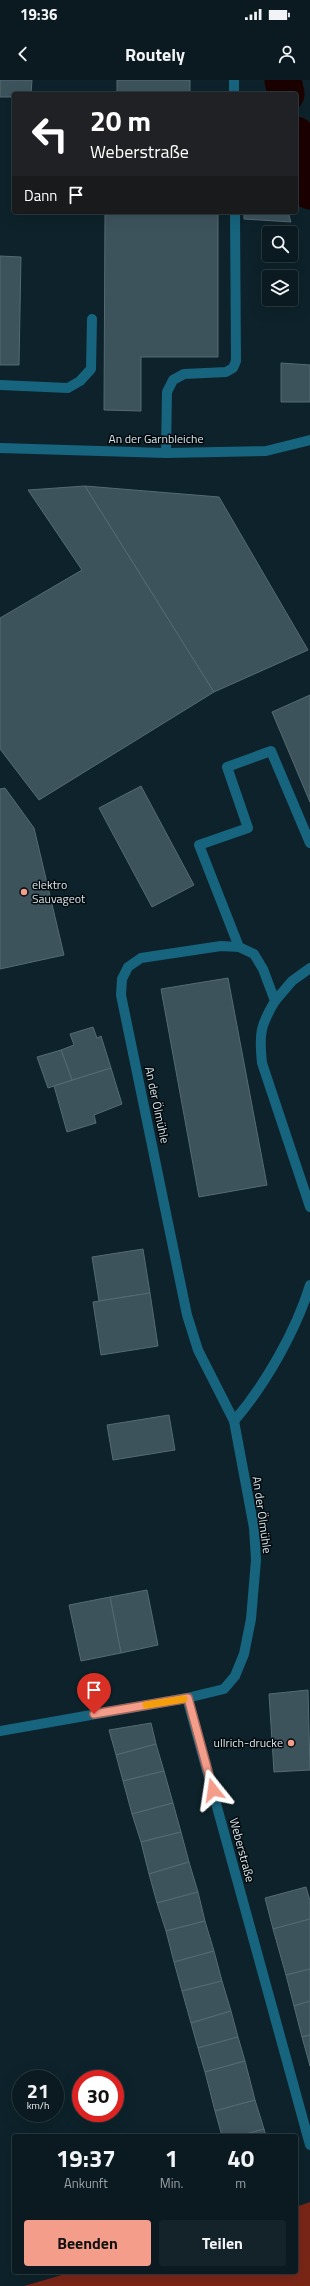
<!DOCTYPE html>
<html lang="de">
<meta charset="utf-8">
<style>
:root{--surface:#0a1a20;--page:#132329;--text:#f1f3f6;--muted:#99a1a5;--line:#2a383e;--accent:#f49d8b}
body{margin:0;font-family:"Titillium Web",sans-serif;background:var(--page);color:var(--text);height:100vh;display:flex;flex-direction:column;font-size:15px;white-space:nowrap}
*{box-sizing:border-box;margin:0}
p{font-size:13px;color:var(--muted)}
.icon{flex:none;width:22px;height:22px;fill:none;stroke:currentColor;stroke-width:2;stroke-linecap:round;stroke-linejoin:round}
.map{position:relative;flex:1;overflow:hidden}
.details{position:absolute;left:12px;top:2054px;width:286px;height:140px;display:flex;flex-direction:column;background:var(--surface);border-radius:4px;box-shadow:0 4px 16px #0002,0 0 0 1px var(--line)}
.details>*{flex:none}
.hud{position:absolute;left:12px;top:12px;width:286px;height:122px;border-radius:4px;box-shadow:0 4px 16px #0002,0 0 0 1px var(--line);background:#202124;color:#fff;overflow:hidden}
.controls{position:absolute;left:262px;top:146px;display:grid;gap:8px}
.controls a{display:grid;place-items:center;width:36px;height:36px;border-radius:4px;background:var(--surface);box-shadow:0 4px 16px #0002,0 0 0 1px var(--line);font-size:20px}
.speed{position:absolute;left:12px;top:1990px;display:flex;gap:8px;font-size:20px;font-weight:700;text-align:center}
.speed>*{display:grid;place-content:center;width:52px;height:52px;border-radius:50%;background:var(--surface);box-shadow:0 4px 16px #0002,0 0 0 1px var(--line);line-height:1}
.speed small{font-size:10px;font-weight:400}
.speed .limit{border:6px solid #d22;background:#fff;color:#111}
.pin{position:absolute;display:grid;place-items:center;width:34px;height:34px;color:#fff;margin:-41px -17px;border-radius:50% 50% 50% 0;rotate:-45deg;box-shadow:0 0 4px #0007}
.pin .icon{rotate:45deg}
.me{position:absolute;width:44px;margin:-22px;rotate:345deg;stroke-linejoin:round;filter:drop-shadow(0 0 3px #0008)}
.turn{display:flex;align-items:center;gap:14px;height:84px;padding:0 12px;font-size:18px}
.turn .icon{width:52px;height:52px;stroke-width:2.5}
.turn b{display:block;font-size:28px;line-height:34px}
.then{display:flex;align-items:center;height:38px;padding:0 12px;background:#0003;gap:8px;font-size:15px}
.eta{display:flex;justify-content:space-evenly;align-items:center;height:68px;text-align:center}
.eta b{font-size:24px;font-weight:700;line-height:28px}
.button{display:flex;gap:8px;margin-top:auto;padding:8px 12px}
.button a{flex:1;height:46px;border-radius:4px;background:var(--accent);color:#111;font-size:16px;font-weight:700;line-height:46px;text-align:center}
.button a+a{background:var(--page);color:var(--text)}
.status{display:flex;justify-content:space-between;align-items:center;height:28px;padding:0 20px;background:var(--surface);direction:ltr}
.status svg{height:11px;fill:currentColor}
header{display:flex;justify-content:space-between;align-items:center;height:52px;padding:0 12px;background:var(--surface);font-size:18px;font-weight:700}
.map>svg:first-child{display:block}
.forest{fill:#7a2617}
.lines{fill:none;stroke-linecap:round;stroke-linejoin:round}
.canal{stroke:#1c0000;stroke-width:37}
.building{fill:#3d535c;stroke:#546b74}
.minor{stroke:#16647d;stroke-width:10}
.route-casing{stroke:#9f665a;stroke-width:10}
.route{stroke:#f49d8b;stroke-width:7}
.slow{stroke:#f59e0b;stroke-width:7}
.poi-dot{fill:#f49d8b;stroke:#030a0e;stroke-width:1.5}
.labels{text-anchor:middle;stroke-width:3;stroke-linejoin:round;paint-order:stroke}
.street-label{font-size:12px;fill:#d8e5ea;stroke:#030a0e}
.poi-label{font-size:12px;fill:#d8e5ea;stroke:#030a0e;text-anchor:start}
</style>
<div class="status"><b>19:36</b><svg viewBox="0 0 49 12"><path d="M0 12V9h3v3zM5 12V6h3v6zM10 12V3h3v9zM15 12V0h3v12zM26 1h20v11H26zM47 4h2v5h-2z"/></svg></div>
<header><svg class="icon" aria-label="back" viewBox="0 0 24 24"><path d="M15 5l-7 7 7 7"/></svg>Routely<svg class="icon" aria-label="person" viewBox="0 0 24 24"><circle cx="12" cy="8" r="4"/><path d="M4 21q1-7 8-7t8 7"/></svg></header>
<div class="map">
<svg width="310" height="2206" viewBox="0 0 310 2206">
<rect width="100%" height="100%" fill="#0d222a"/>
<polygon class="forest" points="310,2122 310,2206 24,2206 72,2192 296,2192 296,2127"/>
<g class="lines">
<g class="canal">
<polyline points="283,0 286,14"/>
<polyline points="296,55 310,111"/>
</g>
</g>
<g class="building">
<polygon points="0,0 32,0 31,14 14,14 14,17 0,17"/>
<rect x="117" y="0" width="73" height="14"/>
<polygon points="105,132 218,132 218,277 141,277 141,331 104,330"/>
<polygon points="244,132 288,132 291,142 244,139"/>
<polygon points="0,176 21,177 19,285 0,285"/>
<polygon points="281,283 310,285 310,322 281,322"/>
<polygon points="85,406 214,612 39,720 0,669 0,538 82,490 28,410"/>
<polygon points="85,406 219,417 308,570 214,612"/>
<polygon points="310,615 310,722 272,632"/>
<polygon points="141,706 194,805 152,827 99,728"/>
<polygon points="5,708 34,748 64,875 0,889 0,709"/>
<polygon points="228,898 267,1105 199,1117 161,909"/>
<polygon points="93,947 97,958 101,956 111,988 72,1000 61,970 74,965 70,954"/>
<polygon points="61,970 72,1000 48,1008 37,977"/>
<polygon points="111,988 122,1024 94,1035 96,1043 67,1052 54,1006"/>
<polygon points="143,1169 150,1213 99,1221 92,1177"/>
<polygon points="150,1213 158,1266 101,1275 93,1222"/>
<polygon points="169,1335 175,1370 113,1380 107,1345"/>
<polygon points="147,1510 158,1565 121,1573 110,1517"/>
<polygon points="110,1517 121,1573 81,1581 69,1525"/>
<polygon points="308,1610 310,1690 274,1692 269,1614"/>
<polygon points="151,1643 156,1664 116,1675 109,1650"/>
<polygon points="156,1664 164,1691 123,1701 116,1675"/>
<polygon points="164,1691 173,1723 132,1734 123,1701"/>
<polygon points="173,1723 181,1752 141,1762 132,1734"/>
<polygon points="181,1752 189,1782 149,1794 141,1762"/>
<polygon points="189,1782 198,1812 157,1823 149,1794"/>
<polygon points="306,1807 310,1821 310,1839 273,1849 265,1818"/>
<polygon points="198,1812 205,1841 166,1851 157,1823"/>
<polygon points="310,1839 310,1889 286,1895 273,1849"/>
<polygon points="205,1841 214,1871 174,1882 166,1851"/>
<polygon points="214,1871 222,1901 182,1911 174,1882"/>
<polygon points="310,1889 310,1921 294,1926 286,1895"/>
<polygon points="222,1901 231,1931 191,1943 182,1911"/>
<polygon points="310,1921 310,1955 302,1957 294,1926"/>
<polygon points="231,1931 238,1957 198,1968 191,1943"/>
<polygon points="310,1955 310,1986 302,1957"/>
<polygon points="238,1957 245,1981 205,1992 198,1968"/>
<polygon points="245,1981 255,2020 215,2031 205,1992"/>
<polygon points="255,2020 264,2049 239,2056 222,2056 215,2031"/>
<polygon points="264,2049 266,2056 239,2056"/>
</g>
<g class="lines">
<g class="minor">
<polyline points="234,0 234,14"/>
<polyline points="0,305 68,308 80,301 91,289 92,239"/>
<polyline points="0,368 166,373 266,371 310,360"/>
<polyline points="166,373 167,312 173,300 184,294 226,292 233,288 236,281 235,132"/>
<polyline points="239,867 199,765 248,748 227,687 271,671 310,763"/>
<polyline points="275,921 292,901 310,888"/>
<path d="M 234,1341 C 265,1305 296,1251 310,1205"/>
<polyline points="187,1618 310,2065"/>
<path d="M 0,1651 L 187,1618 L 224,1609 L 235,1596 L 244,1574 L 251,1539 L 256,1480 L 254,1448 L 234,1341 L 198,1270 L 187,1235 L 121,915 L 122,899 L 128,887 L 141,878 L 221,866 L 239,867 L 254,874 L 263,889 L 275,921 C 260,946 259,954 262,983 L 310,1127"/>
</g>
</g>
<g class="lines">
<defs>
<polyline id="route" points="94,1634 188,1618 213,1710"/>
</defs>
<use href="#route" class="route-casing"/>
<use href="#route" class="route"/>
<polyline class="slow" points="146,1625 184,1619"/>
</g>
<g class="poi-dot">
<circle cx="24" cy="812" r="4"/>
<circle cx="291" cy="1663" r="4"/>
</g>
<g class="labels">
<g class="street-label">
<text x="156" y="363">An der Garnbleiche</text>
<text transform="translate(157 1025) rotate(78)" y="4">An der Ölmühle</text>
<text transform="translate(262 1435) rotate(82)" y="4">An der Ölmühle</text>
<text transform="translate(242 1770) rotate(75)" y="4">Weberstraße</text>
</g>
<g class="poi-label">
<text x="32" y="809">elektro<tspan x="32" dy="14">Sauvageot</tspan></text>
<text x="283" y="1667" text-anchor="end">ullrich-drucke</text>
</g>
</g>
</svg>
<div class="controls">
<a><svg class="icon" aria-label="search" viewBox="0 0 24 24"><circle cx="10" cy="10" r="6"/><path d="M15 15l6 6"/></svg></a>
<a><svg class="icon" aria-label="layers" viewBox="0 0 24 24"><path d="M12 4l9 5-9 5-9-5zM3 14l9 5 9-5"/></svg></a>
</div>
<div class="speed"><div>21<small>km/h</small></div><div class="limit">30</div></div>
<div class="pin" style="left:94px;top:1634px;background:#d93025"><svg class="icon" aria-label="arrive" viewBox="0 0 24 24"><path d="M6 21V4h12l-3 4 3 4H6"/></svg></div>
<svg class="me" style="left:213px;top:1710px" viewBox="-20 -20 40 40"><path d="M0-17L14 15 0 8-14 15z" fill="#f49d8b" stroke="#fff" stroke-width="4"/></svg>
<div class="hud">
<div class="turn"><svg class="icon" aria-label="left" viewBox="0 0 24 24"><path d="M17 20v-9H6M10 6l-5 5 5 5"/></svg><div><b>20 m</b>Weberstraße</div></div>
<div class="then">Dann<svg class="icon" aria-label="arrive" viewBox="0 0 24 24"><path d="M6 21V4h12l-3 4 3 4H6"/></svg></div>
</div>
<section class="details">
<div class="eta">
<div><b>19:37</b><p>Ankunft</p></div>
<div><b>1</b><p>Min.</p></div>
<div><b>40</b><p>m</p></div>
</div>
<div class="button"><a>Beenden</a><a>Teilen</a></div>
</section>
</div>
